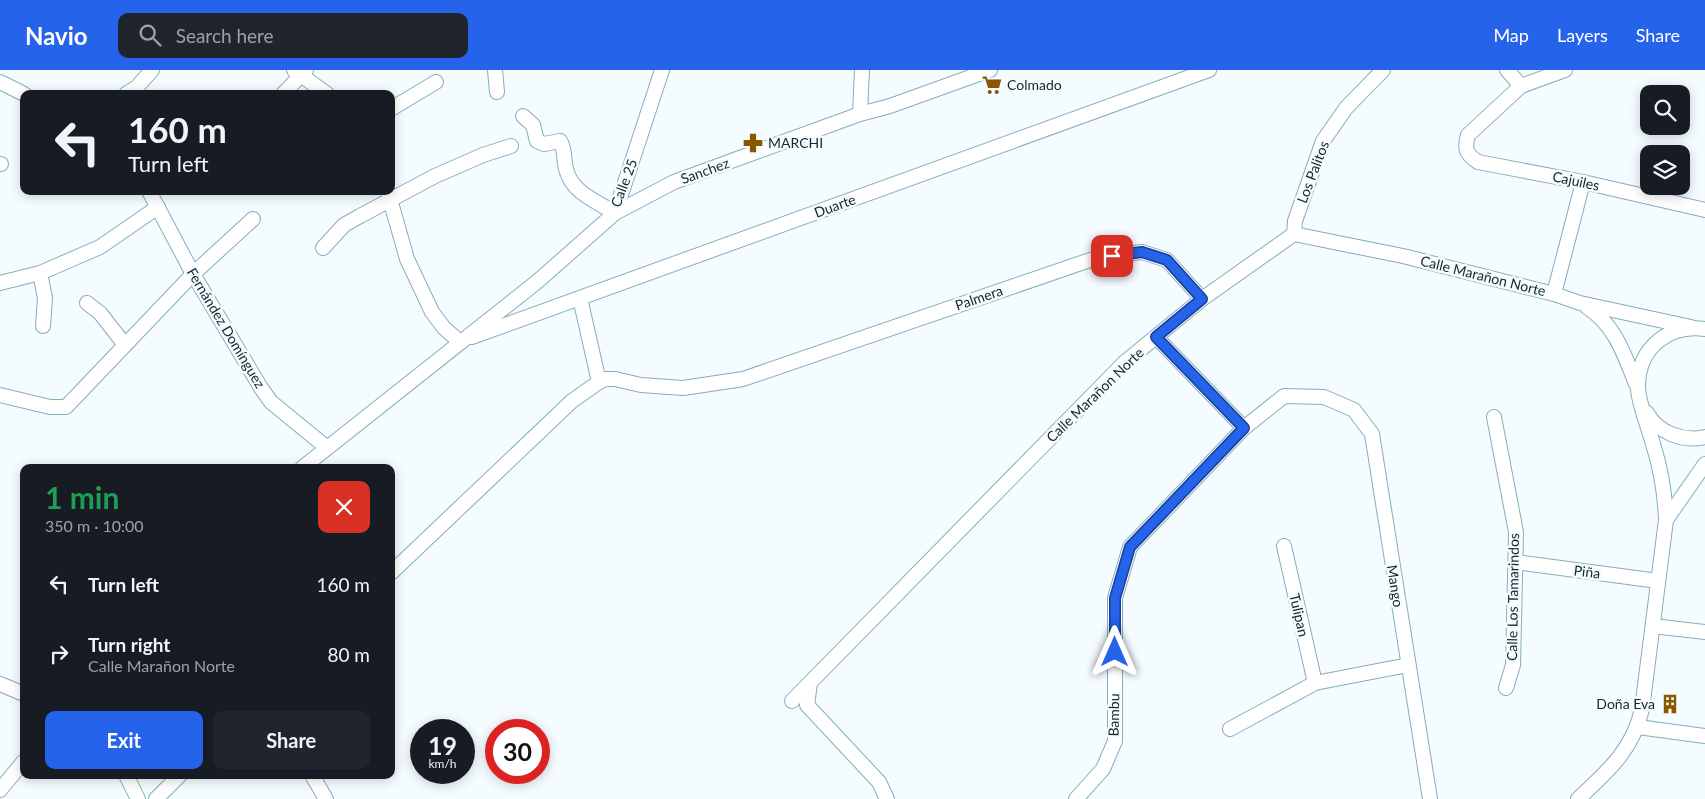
<!DOCTYPE html>
<meta charset="utf-8">
<style>
:root{--surface:#171b24;--page:#20242c;--text:#f1f3f6;--muted:#9ea1a6;--accent:#2563eb}
body{margin:0;font-family:Lato,sans-serif;background:var(--page);color:var(--text);height:100vh;display:flex;flex-direction:column;font-size:19px;white-space:nowrap}
*{box-sizing:border-box;margin:0}
p{font-size:16px;color:var(--muted)}
.icon{flex:none;width:28px;height:28px;fill:none;stroke:currentColor;stroke-width:2;stroke-linecap:round;stroke-linejoin:round}
.map{position:relative;flex:1;overflow:hidden}
.side{position:absolute;left:20px;top:394px;width:375px;height:315px;display:flex;flex-direction:column;background:var(--surface);border-radius:10px;box-shadow:0 2px 12px #0003}
.side>*{flex:none}
.hud{position:absolute;left:20px;top:20px;width:375px;height:105px;border-radius:10px;box-shadow:0 2px 12px #0003;background:#171b24;color:var(--text);overflow:hidden}
.controls{position:absolute;left:1640px;top:15px;display:grid;gap:10px}
.controls a{display:grid;place-items:center;width:50px;height:50px;border-radius:10px;background:var(--surface);box-shadow:0 2px 12px #0003;font-size:25px}
.speed{position:absolute;left:410px;top:649px;display:flex;gap:10px;font-size:25px;font-weight:700;text-align:center}
.speed>*{display:grid;place-content:center;width:65px;height:65px;border-radius:50%;background:var(--surface);box-shadow:0 2px 12px #0003;line-height:1}
.speed small{font-size:12px;font-weight:400}
.speed .limit{border:8px solid #d22;background:#fff;color:#111}
.pin{position:absolute;display:grid;place-items:center;width:42px;height:42px;color:#fff;margin:-21px;border-radius:10px;box-shadow:0 2px 8px #0006}
.me{position:absolute;width:55px;margin:-28px;rotate:0deg;stroke-linejoin:round;filter:drop-shadow(0 0 4px #0008)}
.turn{display:flex;align-items:center;gap:18px;height:105px;padding:0 25px;font-size:22px}
.turn .icon{width:65px;height:65px;stroke-width:2.5}
.turn b{display:block;font-size:35px;line-height:42px}
.round{display:grid;place-items:center;flex:none;width:52px;height:52px;border-radius:10px;background:var(--page)}
.summary{display:flex;align-items:center;justify-content:space-between;height:85px;padding:0 25px}
h1{font-size:30px;font-weight:700;line-height:38px;color:#1e9e55}
.cta{display:flex;gap:10px;margin-top:auto;padding:10px 25px}
.cta a{flex:1;height:58px;border-radius:10px;background:var(--accent);color:#fff;font-size:20px;font-weight:700;line-height:58px;text-align:center}
.cta a+a{background:var(--page);color:var(--text)}
ul{padding:0;list-style:none}
li{display:flex;align-items:center;gap:15px;height:70px;padding:0 25px}
li div{flex:1}
li b{display:block;font-size:19px}
li em{font-style:normal}
header{display:flex;align-items:center;gap:30px;box-sizing:border-box;height:70px;padding:0 25px;background:var(--accent);color:#fff}
header strong{font-size:24px}
nav{display:flex;gap:28px;margin-inline-start:auto;font-size:18px}
.search{width:350px;height:45px;background:var(--page);display:flex;align-items:center;gap:12px;box-sizing:border-box;padding:0 18px;border-radius:10px;color:var(--muted);font-size:19px}
.map>svg:first-child{display:block}
.lines{fill:none;stroke-linecap:round;stroke-linejoin:round}
.minor-casing{stroke:#86adbb;stroke-width:16}
.minor{stroke:#fff;stroke-width:14}
.route-casing{stroke:#184099;stroke-width:12}
.route{stroke:#2563eb;stroke-width:9}
.labels{text-anchor:middle;stroke-width:5;stroke-linejoin:round;paint-order:stroke}
.poi-label{font-size:14px;fill:#16252a;stroke:#f4fcff;text-anchor:start}
.street-label{font-size:14px;fill:#16252a;stroke:#f4fcff}
</style>
<header>
<strong>Navio</strong>
<div class="search"><svg class="icon" aria-label="search" viewBox="0 0 24 24"><circle cx="10" cy="10" r="6"/><path d="M15 15l6 6"/></svg>Search here</div>
<nav><a>Map</a><a>Layers</a><a>Share</a></nav>
</header>
<div class="map">
<svg width="1705" height="729" viewBox="0 0 1705 729">
<rect width="100%" height="100%" fill="#f4fcff"/>
<g class="lines">
<defs>
<g id="minor">
<polyline points="294,0 327,24"/>
<polyline points="495,0 497,22"/>
<polyline points="1507,0 1521,16"/>
<path d="M 1565,0 L 1521,16 L 1468,65 C 1464,79 1466,84 1478,92 L 1583,112 L 1705,140"/>
<polyline points="0,12 24,24"/>
<polyline points="126,24 137,17 152,0"/>
<polyline points="283,24 306,0"/>
<polyline points="391,39 436,12"/>
<polyline points="860,44 862,0"/>
<path d="M 523,46 L 533,55 L 537,71 L 544,74 L 560,71 C 566,80 563,92 567,102 C 573,123 598,132 615,143 L 662,0"/>
<polyline points="0,94 1,94"/>
<polyline points="149,121 193,204 261,318 271,332 326,377"/>
<polyline points="388,122 407,189 432,242 444,258 460,272"/>
<polyline points="1294,164 1295,151 1323,71 1346,38 1383,0"/>
<polyline points="323,178 344,155 360,146 435,106 483,85 511,76"/>
<polyline points="40,203 45,228 43,256"/>
<polyline points="0,213 40,203 100,177 158,137"/>
<polyline points="1554,224 1583,112"/>
<polyline points="580,228 599,312"/>
<polyline points="87,233 100,243 125,275"/>
<path d="M 1587,237 C 1615,255 1624,284 1636,314"/>
<polyline points="472,267 1209,0"/>
<polyline points="1156,267 1244,358"/>
<polyline points="0,325 50,337 66,337 193,204 253,149"/>
<path d="M 1647,343 C 1658,363 1683,372 1705,367"/>
<polyline points="1494,347 1516,462 1513,595 1506,618"/>
<polyline points="302,398 538,211 615,143 674,112 860,44 890,36 990,0"/>
<polyline points="1666,450 1705,394"/>
<polyline points="1284,476 1315,613"/>
<polyline points="1516,492 1658,511"/>
<polyline points="391,503 572,331 599,312 606,309 615,309 641,315 683,318 743,309 1096,188 1142,182 1167,190 1202,229"/>
<polyline points="1653,556 1705,562"/>
<polyline points="810,613 807,635 879,712 887,729"/>
<polyline points="0,614 24,624"/>
<polyline points="792,631 1124,293 1202,229 1294,164 1403,186 1554,224 1580,233 1691,257"/>
<polyline points="1638,657 1705,666"/>
<polyline points="1230,659 1315,613 1408,595"/>
<polyline points="126,705 138,729"/>
<polyline points="312,705 326,729"/>
<polyline points="0,720 24,691"/>
<polyline points="156,729 180,705"/>
<polyline points="1076,729 1103,699 1115,671 1115,528 1130,477 1244,358 1284,326 1324,327 1354,340 1372,364 1430,729"/>
<path d="M 1578,729 C 1607,702 1633,680 1642,639 L 1666,450 C 1665,424 1661,399 1653,374 C 1649,359 1637,329 1638,315 C 1639,277 1669,254 1705,259"/>
</g>
</defs>
<use href="#minor" class="minor-casing"/>
<use href="#minor" class="minor"/>
</g>
<g class="lines">
<defs>
<polyline id="route" points="1112,186 1142,182 1167,190 1202,229 1156,267 1244,358 1130,477 1115,528 1115,582"/>
</defs>
<use href="#route" class="route-casing"/>
<use href="#route" class="route"/>
</g>
<defs>
<symbol id="supermarket-bare" viewBox="-9 -9 18 18"><path d="M-6-5.5h2.5l.6 2H6L4.5 2H-2.5L-4.4-4H-6ZM-1.5 3.2a1.3 1.3 0 1 0 .1 0ZM3 3.2a1.3 1.3 0 1 0 .1 0Z" fill="#885700" stroke="#f4fcff" stroke-width="2.5" paint-order="stroke"/></symbol>
<symbol id="pharmacy-bare" viewBox="-9 -9 18 18"><path d="M-2-6h4v4h4v4h-4v4h-4v-4h-4v-4h4Z" fill="#885700" stroke="#f4fcff" stroke-width="2.5" paint-order="stroke"/></symbol>
<symbol id="building-bare" viewBox="-9 -9 18 18"><path d="M-4-6H4V6H1V3H-1V6H-4ZM-2.5-4.3h1.7v1.8h-1.7ZM.8-4.3h1.7v1.8H.8ZM-2.5-1h1.7V.8h-1.7ZM.8-1h1.7V.8H.8Z" fill="#885700" stroke="#f4fcff" stroke-width="2.5" paint-order="stroke"/></symbol>
</defs>
<g fill-rule="evenodd">
<use href="#supermarket-bare" x="978" y="1" width="28" height="28"/>
<use href="#pharmacy-bare" x="739" y="59" width="28" height="28"/>
<use href="#building-bare" x="1656" y="620" width="28" height="28"/>
</g>
<g class="labels">
<g class="poi-label">
<text x="1007" y="20">Colmado</text>
<text x="768" y="78">MARCHI</text>
<text x="1655" y="639" text-anchor="end">Doña Eva</text>
</g>
<g class="street-label">
<text transform="translate(705 101) rotate(-20)" y="5">Sanchez</text>
<text transform="translate(1313 102) rotate(-69)" y="5">Los Palitos</text>
<text transform="translate(1576 111) rotate(12)" y="5">Cajuiles</text>
<text transform="translate(624 113) rotate(-69)" y="5">Calle 25</text>
<text transform="translate(835 136) rotate(-20)" y="5">Duarte</text>
<text transform="translate(1483 206) rotate(14)" y="5">Calle Marañon Norte</text>
<text transform="translate(979 228) rotate(-19)" y="5">Palmera</text>
<text transform="translate(226 258) rotate(59)" y="5">Fernández Domínguez</text>
<text transform="translate(1095 325) rotate(-44)" y="5">Calle Marañon Norte</text>
<text transform="translate(1587 502) rotate(7)" y="5">Piña</text>
<text transform="translate(1395 516) rotate(81)" y="5">Mango</text>
<text transform="translate(1513 527) rotate(-89)" y="5">Calle Los Tamarindos</text>
<text transform="translate(1299 545) rotate(77)" y="5">Tulipan</text>
<text transform="translate(1114 645) rotate(-89)" y="5">Bambu</text>
</g>
</g>
</svg>
<div class="controls">
<a><svg class="icon" aria-label="search" viewBox="0 0 24 24"><circle cx="10" cy="10" r="6"/><path d="M15 15l6 6"/></svg></a>
<a><svg class="icon" aria-label="layers" viewBox="0 0 24 24"><path d="M12 4l9 5-9 5-9-5zM3 14l9 5 9-5"/></svg></a>
</div>
<div class="speed"><div>19<small>km/h</small></div><div class="limit">30</div></div>
<div class="pin" style="left:1112px;top:186px;background:#d93025"><svg class="icon" aria-label="arrive" viewBox="0 0 24 24"><path d="M6 21V4h12l-3 4 3 4H6"/></svg></div>
<svg class="me" style="left:1115px;top:582px" viewBox="-20 -20 40 40"><path d="M0-17L14 15 0 8-14 15z" fill="#2563eb" stroke="#fff" stroke-width="4"/></svg>
<div class="hud">
<div class="turn"><svg class="icon" aria-label="left" viewBox="0 0 24 24"><path d="M17 20v-9H6M10 6l-5 5 5 5"/></svg><div><b>160 m</b>Turn left</div></div>
</div>
<section class="side">
<div class="summary"><div><h1>1 min</h1><p>350 m · 10:00</p></div><a class="round" style="background:#d93025;color:#fff"><svg class="icon" aria-label="close" viewBox="0 0 24 24"><path d="M6 6l12 12M18 6L6 18"/></svg></a></div>
<ul>
<li><svg class="icon" aria-label="left" viewBox="0 0 24 24"><path d="M17 20v-9H6M10 6l-5 5 5 5"/></svg><div><b>Turn left</b></div><em>160 m</em></li>
<li><svg class="icon" aria-label="right" viewBox="0 0 24 24"><path d="M7 20v-9h11M14 6l5 5-5 5"/></svg><div><b>Turn right</b><p>Calle Marañon Norte</p></div><em>80 m</em></li>
</ul>
<div class="cta"><a>Exit</a><a>Share</a></div>
</section>
</div>
